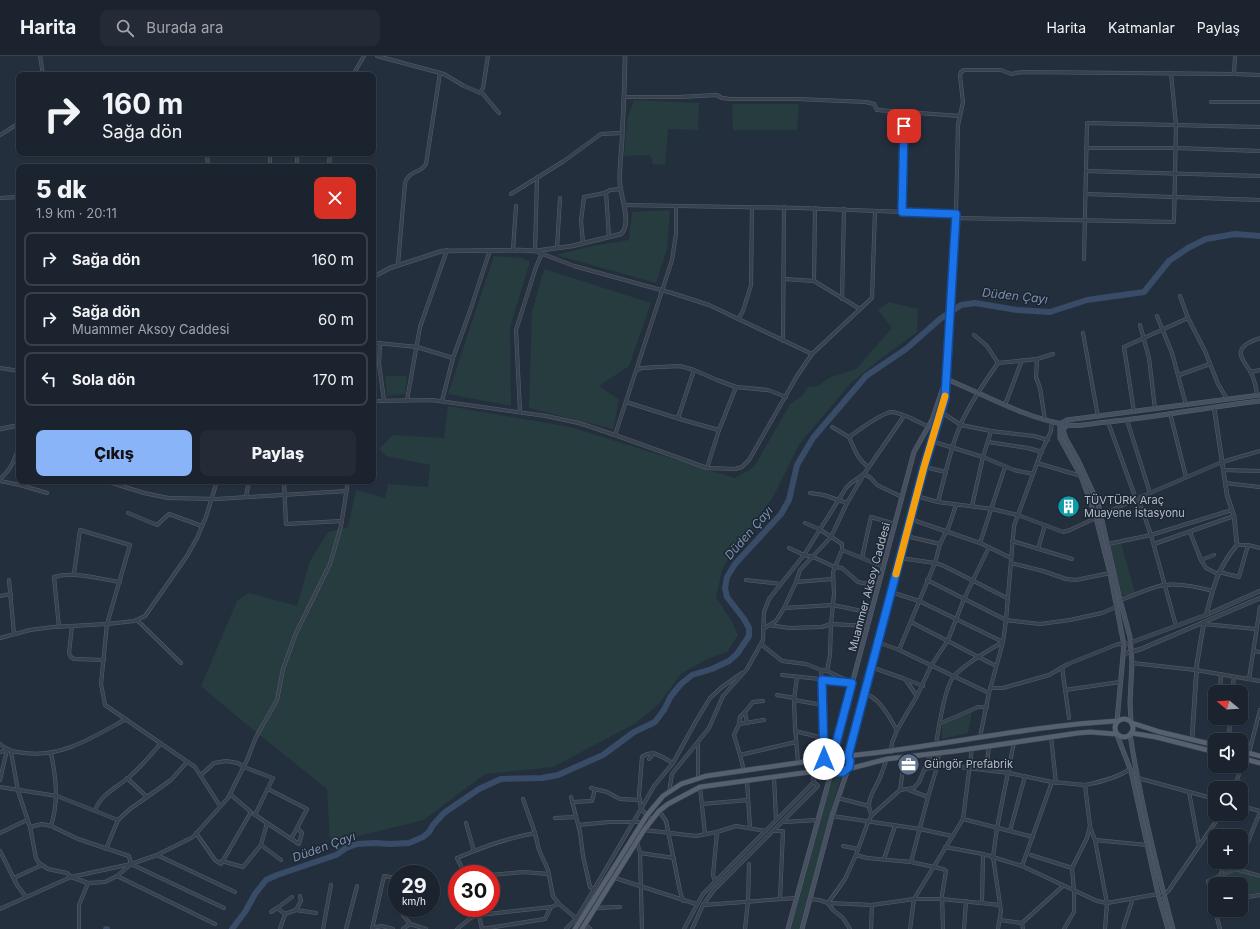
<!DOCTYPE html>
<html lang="tr">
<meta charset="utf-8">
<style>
:root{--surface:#1b232e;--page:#242b36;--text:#f1f3f6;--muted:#a0a4aa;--line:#39404a;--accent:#8ab4f8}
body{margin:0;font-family:Inter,sans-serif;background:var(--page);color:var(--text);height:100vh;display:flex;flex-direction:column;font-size:15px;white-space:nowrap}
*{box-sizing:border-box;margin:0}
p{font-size:13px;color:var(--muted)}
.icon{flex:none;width:22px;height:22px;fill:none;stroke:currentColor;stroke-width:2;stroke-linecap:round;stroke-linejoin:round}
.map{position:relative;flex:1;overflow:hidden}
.side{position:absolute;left:16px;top:108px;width:360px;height:320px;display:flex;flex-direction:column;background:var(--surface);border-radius:8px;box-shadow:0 1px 3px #0004,0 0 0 1px var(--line)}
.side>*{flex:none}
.hud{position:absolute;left:16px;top:16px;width:360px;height:84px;border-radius:8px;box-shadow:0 1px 3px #0004,0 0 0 1px var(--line);background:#1b232e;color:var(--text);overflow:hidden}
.needle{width:26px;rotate:288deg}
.tools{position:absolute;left:1208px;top:629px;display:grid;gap:8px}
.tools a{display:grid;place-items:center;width:40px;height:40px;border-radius:8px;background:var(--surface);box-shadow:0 1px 3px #0004,0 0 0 1px var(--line);font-size:20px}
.speed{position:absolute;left:388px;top:809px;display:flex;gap:8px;font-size:20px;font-weight:700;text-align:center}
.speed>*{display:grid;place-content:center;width:52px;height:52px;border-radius:50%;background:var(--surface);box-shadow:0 1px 3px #0004,0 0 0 1px var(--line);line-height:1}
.speed small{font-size:10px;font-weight:400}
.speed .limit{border:6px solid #d22;background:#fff;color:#111}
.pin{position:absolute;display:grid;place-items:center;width:34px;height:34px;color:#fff;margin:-17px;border-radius:8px;box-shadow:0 2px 6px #0006}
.me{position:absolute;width:44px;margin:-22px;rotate:0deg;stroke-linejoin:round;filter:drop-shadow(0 0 3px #0008)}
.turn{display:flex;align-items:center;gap:14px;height:84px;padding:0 20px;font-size:18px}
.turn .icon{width:52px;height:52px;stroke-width:2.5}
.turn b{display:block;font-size:28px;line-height:34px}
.round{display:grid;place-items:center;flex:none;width:42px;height:42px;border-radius:8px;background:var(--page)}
.head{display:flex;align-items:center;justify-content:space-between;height:68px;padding:0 20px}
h1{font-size:24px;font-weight:800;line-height:30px}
.action{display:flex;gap:8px;margin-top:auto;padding:8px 20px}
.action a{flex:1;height:46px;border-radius:8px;background:var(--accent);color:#111;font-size:16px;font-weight:800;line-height:46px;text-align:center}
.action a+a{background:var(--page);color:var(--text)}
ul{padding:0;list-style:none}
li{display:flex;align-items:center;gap:12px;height:54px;margin:0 8px 6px;padding:0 12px;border:2px solid var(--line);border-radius:8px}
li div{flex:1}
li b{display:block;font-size:15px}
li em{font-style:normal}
header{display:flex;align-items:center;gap:24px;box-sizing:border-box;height:56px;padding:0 20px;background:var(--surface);border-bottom:1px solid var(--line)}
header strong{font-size:19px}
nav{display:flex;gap:22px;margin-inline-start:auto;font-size:14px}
.search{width:280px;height:36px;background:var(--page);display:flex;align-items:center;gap:10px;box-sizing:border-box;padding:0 14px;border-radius:8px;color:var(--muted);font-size:15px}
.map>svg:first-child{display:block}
.green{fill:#263c3f}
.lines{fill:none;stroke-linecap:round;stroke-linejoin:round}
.river{stroke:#394c67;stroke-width:6}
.minor-casing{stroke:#565f6c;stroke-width:4}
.tertiary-casing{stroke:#565f6c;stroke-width:4.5}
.secondary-casing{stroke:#565f6c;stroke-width:5}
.primary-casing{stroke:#414a57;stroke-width:5.5}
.minor{stroke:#38414e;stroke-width:3}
.tertiary{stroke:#38414e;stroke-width:3.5}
.secondary{stroke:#465061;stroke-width:4}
.primary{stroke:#56606e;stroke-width:4.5}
.route-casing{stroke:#114b97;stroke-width:10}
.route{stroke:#1a73e8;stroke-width:7}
.slow{stroke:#f59e0b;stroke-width:7}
.labels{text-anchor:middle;stroke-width:3;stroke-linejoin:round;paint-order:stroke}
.poi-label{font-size:11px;fill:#b4bcc9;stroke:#1d2633;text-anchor:start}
.street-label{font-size:11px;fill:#b4bcc9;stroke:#1d2633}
.water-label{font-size:12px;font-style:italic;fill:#7c92b1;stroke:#1d2633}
</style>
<header>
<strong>Harita</strong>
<div class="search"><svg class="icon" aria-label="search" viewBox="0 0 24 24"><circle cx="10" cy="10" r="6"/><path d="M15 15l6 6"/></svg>Burada ara</div>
<nav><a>Harita</a><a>Katmanlar</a><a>Paylaş</a></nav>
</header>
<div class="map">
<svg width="1260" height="873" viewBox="0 0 1260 873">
<rect width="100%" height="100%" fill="#242f3e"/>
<g class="green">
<polygon points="634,44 699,47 698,74 668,73 665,109 653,108 650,99 624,100 627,64"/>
<polygon points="732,48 799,48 797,74 733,74"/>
<polygon points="670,154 667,193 656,227 556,199 592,190 629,184 632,156"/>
<polygon points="494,200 522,202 530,206 510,271 511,350 448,338"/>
<polygon points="544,213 651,247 629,310 599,330 619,344 613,373 529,352 532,256"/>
<polygon points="889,246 918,253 917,276 878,305 852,326 800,387 774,439 723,511 716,541 732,566 738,579 727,596 707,603 681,618 658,649 636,667 553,711 485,718 424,764 330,787 327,733 246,668 201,630 237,545 249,537 297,550 310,505 328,476 348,471 356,434 385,442 388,428 428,431 430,409 386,400 379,393 393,379 444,382 448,350 570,371 735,422 754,411 790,348 802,340 808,331 818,330 831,321 856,313 892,272 878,254"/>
<polygon points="385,320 407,320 405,338 387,340"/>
<polygon points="1121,487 1135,537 1122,540 1110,490"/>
<polygon points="972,656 968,677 942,683 942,669"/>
<polygon points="832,719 841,720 799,873 791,873"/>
<polygon points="1237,815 1260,823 1260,837 1241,839 1241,828 1223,828 1221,822"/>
</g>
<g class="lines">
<g class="river">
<polyline points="106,873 107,873"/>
<polyline points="232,873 245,856 255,838 266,824 277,819 336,799 346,792 357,788 375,787 390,788 409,787 423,781 429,776 433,769 444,757 479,733 501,723 542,722 558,719 603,699 634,676 655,666 664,654 671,640 681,628 692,619 712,613 729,605 737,598 749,580 749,572 744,563 727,541 725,532 727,521 735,508 781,458 789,444 797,409 813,382 866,320 906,293 940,263 961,249 975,247 1017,254 1050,256 1087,244 1144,236 1169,205 1188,192 1206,183 1235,178 1260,180"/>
</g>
<defs>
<g id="minor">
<polyline points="40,0 43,19"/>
<polyline points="377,0 444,18 464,30 483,38 499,57"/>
<polyline points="1234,18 1235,0"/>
<polyline points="353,19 364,0"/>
<polyline points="480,37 483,32 488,0"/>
<polyline points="624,41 679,41 717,39 722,42 730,43 798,43 866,46 874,48 877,54 960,60"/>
<polyline points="1211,46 1260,46"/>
<polyline points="0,79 16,69 19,65"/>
<polyline points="1086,92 1176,92 1260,95"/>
<polyline points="207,97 208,111"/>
<polyline points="270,97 270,111"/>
<polyline points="297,111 297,97"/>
<polyline points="329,111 330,97"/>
<polyline points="1086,115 1260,120"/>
<polyline points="537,121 535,195 574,210 672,237 709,249 812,298"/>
<polyline points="606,136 609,181"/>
<polyline points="511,138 564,105 601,78 622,77"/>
<polyline points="1086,138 1260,144"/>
<polyline points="0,142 19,141"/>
<polyline points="624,149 799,152 956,158 958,69 963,46 960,20 961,16 964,14 1001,14 1011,18 1022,16 1234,18 1260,19"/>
<polyline points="815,152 814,225 860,253"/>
<polyline points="902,156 905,56"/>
<polyline points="955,162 1174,166 1176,69 1171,17"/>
<polyline points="583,187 581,165 584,141 605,137 610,134 621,133"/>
<polyline points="557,192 560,142"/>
<polyline points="513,194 516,150"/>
<polyline points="1084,203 1087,67 1260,71"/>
<path d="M 398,208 L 405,127 C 409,114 420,118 426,108 L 440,17"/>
<polyline points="784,223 814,225"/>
<polyline points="1180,240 1188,262 1205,295 1218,328 1227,343"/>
<polyline points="842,243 844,153"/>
<polyline points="1157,260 1172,297 1186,349"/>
<polyline points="738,263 743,255 751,229 752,151"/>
<polyline points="1140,269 1149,302 1155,353"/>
<polyline points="1083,277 1098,361"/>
<polyline points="783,285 784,151"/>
<polyline points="377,287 417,291 453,302"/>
<polyline points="380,287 379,308 384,344"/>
<polyline points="1037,303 1036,321 1040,332 1045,364"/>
<polyline points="998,307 1037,303 1053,298"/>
<polyline points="0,312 19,315"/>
<polyline points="19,313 19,356"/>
<polyline points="636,315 641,312 680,310 694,314 717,324 736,331 768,334 786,341"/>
<polyline points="1251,316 1260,314"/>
<polyline points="1179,319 1210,308"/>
<polyline points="946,323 955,161"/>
<path d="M 1257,339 C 1256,331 1254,322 1250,315 C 1248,311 1244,307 1242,302 C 1236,290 1252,285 1260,282"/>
<polyline points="407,344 420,271 447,194"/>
<polyline points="373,345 432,344 546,360 579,367 615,379 707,412 735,413 742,411 749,404 797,320 812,298 872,242 875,155"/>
<polyline points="442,345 453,302 470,255 490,194"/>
<polyline points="626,346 683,364 719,374"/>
<polyline points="1005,349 1022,304"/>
<polyline points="520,356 516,274 536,211 542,197"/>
<polyline points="941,356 961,369 991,375 1034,380 1048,384"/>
<polyline points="1134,356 1124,291 1188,262"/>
<polyline points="1170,357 1186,421"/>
<polyline points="678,362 694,314"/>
<polyline points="1127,364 1150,437"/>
<polyline points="1108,366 1136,443 1140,448 1151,479 1176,570"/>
<polyline points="832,371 849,381"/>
<polyline points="615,379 672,204 676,178 676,150"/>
<polyline points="931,385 983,401 1014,414 1033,418"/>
<polyline points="988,386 1028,392 1042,396"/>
<polyline points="1037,407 1081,420"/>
<path d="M 869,411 C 858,405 854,392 849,381 C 858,375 882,356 892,356 C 904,357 918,366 929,371"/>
<polyline points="924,411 946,416"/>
<polyline points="707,412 719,374 736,331"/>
<polyline points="1223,414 1260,415"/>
<path d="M 0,423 C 12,413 17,401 19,386"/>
<polyline points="0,425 20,429 47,437"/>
<polyline points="284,425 286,468 342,465"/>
<polyline points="112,427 144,437 168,442 217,443 347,435"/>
<polyline points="1225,427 1260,431"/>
<polyline points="810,437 824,439 847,447"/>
<polyline points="916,440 938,446 992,453 1018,459 1063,476 1070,474 1136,443 1222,406 1260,395"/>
<polyline points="246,441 249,425"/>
<path d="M 938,446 C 945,420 952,385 964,361 C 974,342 986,324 998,307 L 987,290 L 974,279"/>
<polyline points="972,450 983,401 991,375"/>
<polyline points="128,457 157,469 169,458 202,470"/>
<polyline points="910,463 980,487 1011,502"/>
<polyline points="805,467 819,473 842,488 842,494 833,516 834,538 831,568 830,599 827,615"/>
<polyline points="1190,476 1201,504 1206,512 1218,518"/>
<polyline points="906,480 940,488"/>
<polyline points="1012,485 1072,503"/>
<polyline points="980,487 1005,411"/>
<polyline points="1108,488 1151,479 1232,454"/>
<polyline points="1154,488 1234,460"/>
<polyline points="1237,489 1248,489 1260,492"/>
<polyline points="789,492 804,499 813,501 835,511 842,512 858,526 879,530"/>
<polyline points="1038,493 1045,469"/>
<polyline points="842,494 884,511"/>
<polyline points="862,502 871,461 895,468"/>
<polyline points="900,502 935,507 942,509 1007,542"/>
<polyline points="1201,504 1214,499"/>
<polyline points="1011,507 1043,515 1066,523 1076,524 1110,517"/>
<polyline points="1219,516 1239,521 1248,489"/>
<polyline points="74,518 80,474 130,489 107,568 101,628 105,649 195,711 220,750"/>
<polyline points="9,524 14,578"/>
<polyline points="746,524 781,528"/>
<polyline points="927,524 1006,564 1040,568 1070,564 1102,557 1116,551"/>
<polyline points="796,526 833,523"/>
<polyline points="891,536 919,545 1003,586 989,637 980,681"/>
<polyline points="0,540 11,538"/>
<path d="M 1120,544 C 1133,540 1153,530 1165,529 C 1180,527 1198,531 1213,535"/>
<polyline points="784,552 833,549 871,557"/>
<polyline points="137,564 181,607"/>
<polyline points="911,566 996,610"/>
<polyline points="1204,568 1256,573"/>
<polyline points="769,569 789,572 822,571 831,568 868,570"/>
<polyline points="72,570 69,597 71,601 74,603 104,604"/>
<path d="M 59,571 L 54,521 C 75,515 99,523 120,526"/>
<polyline points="763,573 776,565 784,552 796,526 800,514 831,481 847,447 864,418 904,360"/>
<polyline points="0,582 30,574 53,571 107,568 134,565 145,560 187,500 197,482 206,461 217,425"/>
<polyline points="878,586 899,594 989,637"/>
<polyline points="761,588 782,605 806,608 821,614"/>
<polyline points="899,594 935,507 940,488 949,470 956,449"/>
<polyline points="1253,595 1260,596"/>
<polyline points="1132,607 1196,614 1260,625"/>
<polyline points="871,611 905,623 917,640"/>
<polyline points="1062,611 1069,662"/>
<polyline points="782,619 848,626"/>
<polyline points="905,623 923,630"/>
<polyline points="1249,623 1260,551"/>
<polyline points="990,632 1003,632 1049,619 1068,608 1118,588 1124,589"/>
<polyline points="1065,634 1120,626"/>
<polyline points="1220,636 1221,618"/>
<polyline points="1232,636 1234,621"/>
<path d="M 864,637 C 880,642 889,661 897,674"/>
<polyline points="777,639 794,642"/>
<polyline points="794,644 797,621"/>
<polyline points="745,656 747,667"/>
<polyline points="739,668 740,661 745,656 753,646 763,645"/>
<polyline points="939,668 978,651 987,651"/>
<polyline points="795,675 823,682"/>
<polyline points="1051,681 1056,727"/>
<polyline points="1229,684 1230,662"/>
<polyline points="698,686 698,722"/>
<path d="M 0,688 C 8,695 14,696 25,697 C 62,702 95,680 126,663"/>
<path d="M 936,689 C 938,674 945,630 954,620 C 966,607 987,595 1003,586 L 1006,564 L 1014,470 L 1040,399 L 1051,375 L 1052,365"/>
<polyline points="972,692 963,763 1033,781"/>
<polyline points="0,696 7,694"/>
<polyline points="11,696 18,735 30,771 36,802 39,807 48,813 67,817 71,821 88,827 105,826 117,820 130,809"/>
<polyline points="891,696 892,687 897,674 917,640 931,610 948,584 964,543 989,491"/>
<polyline points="1249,697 1260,654"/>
<polyline points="931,698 919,726 914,732 900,734 872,759 868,766 856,799 845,823 828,847 872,849 914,843 942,843 1000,849"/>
<polyline points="740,699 734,679 739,668 764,664"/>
<polyline points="649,703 654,697"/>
<polyline points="824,703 823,655 821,614 827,615 853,627"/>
<polyline points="798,706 795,671 794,644 823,649"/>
<polyline points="925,713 943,709 1009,717 1052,726 1085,729"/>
<polyline points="986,714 989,690"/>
<polyline points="744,715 740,699 796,686"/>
<polyline points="201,719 214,707 226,705 238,707 244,711 273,722 255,759"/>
<polyline points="774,721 776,764"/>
<polyline points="127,722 147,741"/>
<polyline points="1138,722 1215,743"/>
<polyline points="0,724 7,694"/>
<polyline points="747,725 750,772"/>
<polyline points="0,731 57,740 118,764"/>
<polyline points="700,731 705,778"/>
<polyline points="591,732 607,736 620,743 640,744"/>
<polyline points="1235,732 1241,710"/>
<polyline points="900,734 905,700"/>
<polyline points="909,734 928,741"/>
<polyline points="669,736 672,718 709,672 723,640 747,613 763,584 764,556 769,543 804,499 846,432 851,427 864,418 871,422 877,429 902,441"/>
<polyline points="1189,736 1199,790"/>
<polyline points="571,741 580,776 583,800 590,831 594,833"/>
<polyline points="838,742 869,750"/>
<polyline points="573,746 592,745 595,733"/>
<polyline points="702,748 748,744"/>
<polyline points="1241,750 1260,755"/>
<path d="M 95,755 C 99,740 117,731 128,722 C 140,712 151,699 161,687"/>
<polyline points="659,755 666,765 680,835 683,845"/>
<path d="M 872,759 C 864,748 874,734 879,724 C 882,717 884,710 887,703"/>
<polyline points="832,760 920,773 952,780"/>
<polyline points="555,762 576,761"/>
<polyline points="652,764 641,753 654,730 673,707 695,667 710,642 722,631 742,617"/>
<polyline points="783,766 818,764"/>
<polyline points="267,767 299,788 302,777 297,772 307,753 268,733"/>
<polyline points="466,767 474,795"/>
<polyline points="578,769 609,766 642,766"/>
<path d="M 51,770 C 59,745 56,722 51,697"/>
<polyline points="30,771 42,768 51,770 78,783 129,800 131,808"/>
<polyline points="1090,771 1095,784 1107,847 1105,873"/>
<polyline points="644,774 696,780 717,776 736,770 766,775"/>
<polyline points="774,775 783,775 780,843"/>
<polyline points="1010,775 1025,720"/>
<polyline points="0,777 27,764"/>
<polyline points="196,777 215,804 221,808 251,756 230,738"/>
<polyline points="535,777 539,794 548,814 553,840 559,848"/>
<polyline points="291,783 297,772"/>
<polyline points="1095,784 1147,789"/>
<polyline points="637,786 640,797 642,873"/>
<polyline points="261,789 281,804"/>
<polyline points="843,790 858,793"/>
<polyline points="945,791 983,798 1022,810 1097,845 1107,847 1158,838"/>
<polyline points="106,793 118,764 130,753 171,724 187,706"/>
<polyline points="0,795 17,829 26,841"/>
<polyline points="640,797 674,802"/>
<polyline points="157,799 235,836"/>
<polyline points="856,799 867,802 911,806 943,813 946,815 942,839 943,873"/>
<polyline points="1031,799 1072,812"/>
<polyline points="884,803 895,770"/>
<polyline points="1241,803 1260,756"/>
<polyline points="222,805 243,811 261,789 267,767 254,758"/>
<polyline points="911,806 928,741 937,711 939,697"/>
<polyline points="131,808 224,852"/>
<polyline points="1022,810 1052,726"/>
<polyline points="1236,813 1239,806"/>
<path d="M 465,818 L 457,802 C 482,791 508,782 535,777 L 523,743"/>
<polyline points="491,819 523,816 549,818"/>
<polyline points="117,820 215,868"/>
<polyline points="1220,820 1226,806"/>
<polyline points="14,822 42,809"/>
<polyline points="615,822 696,848"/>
<polyline points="715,825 713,819 717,776"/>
<polyline points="1159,840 1164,839 1169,834 1221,758"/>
<polyline points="1241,842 1260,839"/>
<polyline points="811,843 819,844 828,847 833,854 843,862 850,873"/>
<polyline points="982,847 983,798"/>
<polyline points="703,849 796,842"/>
<polyline points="551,851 545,863 482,873 479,859 551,851 559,848 577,863"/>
<polyline points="402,852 403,859 410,868"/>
<polyline points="596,852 620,851"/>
<polyline points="1215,852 1208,825 1236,813 1260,820"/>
<polyline points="0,853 71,821 131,808 157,799 193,781 228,742 247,704 256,681 277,644 283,613 296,577 330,508 341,470 348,425"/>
<polyline points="296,854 316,857"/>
<polyline points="1215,854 1220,873"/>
<polyline points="271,856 277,852"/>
<polyline points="285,858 277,852 292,841"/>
<polyline points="1000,864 1022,867 1023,873"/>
<polyline points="1022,867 1063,830"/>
<polyline points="372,872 382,870 393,873"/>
<polyline points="79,873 79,849 88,827"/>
<polyline points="280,873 285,858 296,854 301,845 300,840"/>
<polyline points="323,873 331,829"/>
<polyline points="346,873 357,830"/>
<polyline points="372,873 384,820 397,822"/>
<polyline points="403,873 410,868 426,873"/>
<polyline points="457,873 472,861 479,859 477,852"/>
<path d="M 566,873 L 577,862 L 641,753 L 639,739 L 642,701 C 652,692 663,702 673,707"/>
<polyline points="684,873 703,838 814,726"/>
<polyline points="692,873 703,849 713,835 818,730 814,726 812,716"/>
<polyline points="745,873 748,845 749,808"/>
<polyline points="871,873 872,849"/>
<polyline points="910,873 914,843 963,763"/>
<polyline points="964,873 966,845"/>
<polyline points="998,873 1001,855 993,801 997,772 1014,686"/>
<path d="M 1064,873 L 1074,856 L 1074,835 L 1072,812 L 1087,782 L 1090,770 L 1085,729 C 1101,726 1117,722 1130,713"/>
<polyline points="1123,873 1133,842"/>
</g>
<g id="tertiary">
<path d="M 373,221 L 390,212 L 442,195 L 520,194 L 535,195 L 572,190 L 621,178 C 632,168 621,142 620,128 C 619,114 621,100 622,85 C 623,57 625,28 625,0"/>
<polyline points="0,373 15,370 19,368"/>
<path d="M 1206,559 C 1214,530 1217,513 1237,489 L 1234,460 L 1227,439 L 1214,351"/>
<polyline points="1124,589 1206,559 1260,535"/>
<polyline points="1123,598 1141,593 1260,542"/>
<polyline points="1192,683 1197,607 1204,566"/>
<polyline points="585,869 590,873"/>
</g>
<g id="secondary">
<path d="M 946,323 C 988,340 1022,361 1067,369 C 1080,371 1094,367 1107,366 C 1158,361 1209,351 1260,345"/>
<polyline points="1060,367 1060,382 1081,420 1096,462 1110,517 1118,558 1124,589 1117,665"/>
<polyline points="1062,367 1067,364 1260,339"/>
<polyline points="1067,369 1063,374 1066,383 1078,404 1098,447 1120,544 1130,581 1132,607 1130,646 1131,666"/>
<path d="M 1130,678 C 1140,744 1156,809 1173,873"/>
<polyline points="1117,679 1131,715 1158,838 1168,873"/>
<polyline points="833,699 914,396 932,364 946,323"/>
<polyline points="848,700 924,411 941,356 945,342 946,327"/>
<polyline points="788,873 832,713"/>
<polyline points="802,873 832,760 848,713"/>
</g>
<g id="primary">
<circle cx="1124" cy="672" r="9"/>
<polyline points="1132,667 1160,676 1215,689"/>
<polyline points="1131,677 1156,681 1215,696"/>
<polyline points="1241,695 1260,700"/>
<path d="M 833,699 C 828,707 831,715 840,717 L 848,713 L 887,703 L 956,695 L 1078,677 L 1090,676 L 1116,678"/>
<path d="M 848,700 C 938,691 1026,670 1117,665"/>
<polyline points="1241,702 1260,707"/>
<path d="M 575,873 L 647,759 L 663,740 L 681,728 L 706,720 L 824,703 C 828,701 834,697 839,697 C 849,696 852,706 848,713"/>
<polyline points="582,873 644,774 659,755 668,748 700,731 832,713"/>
</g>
</defs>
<use href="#minor" class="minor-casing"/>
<use href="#tertiary" class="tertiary-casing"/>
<use href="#secondary" class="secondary-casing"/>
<use href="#primary" class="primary-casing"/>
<use href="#minor" class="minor"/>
<use href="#tertiary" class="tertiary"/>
<use href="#secondary" class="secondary"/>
<use href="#primary" class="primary"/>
</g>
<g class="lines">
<defs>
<path id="route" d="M 824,703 L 822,624 L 852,627 L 833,699 L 830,707 C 832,714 836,717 843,716 L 849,711 L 850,705 L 848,700 L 924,411 L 945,342 L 956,158 L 902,156 L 904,70"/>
</defs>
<use href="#route" class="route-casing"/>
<use href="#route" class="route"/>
<polyline class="slow" points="896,518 924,411 945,340"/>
</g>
<defs>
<symbol id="building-disc" viewBox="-11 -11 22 22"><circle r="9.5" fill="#0f9aa8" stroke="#1d2633"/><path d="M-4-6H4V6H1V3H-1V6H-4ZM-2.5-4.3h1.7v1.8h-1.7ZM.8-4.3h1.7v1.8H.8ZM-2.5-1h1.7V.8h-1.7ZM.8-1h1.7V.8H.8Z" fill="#fff"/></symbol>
<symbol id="office-disc" viewBox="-11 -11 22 22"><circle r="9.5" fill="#5c6f8a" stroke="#1d2633"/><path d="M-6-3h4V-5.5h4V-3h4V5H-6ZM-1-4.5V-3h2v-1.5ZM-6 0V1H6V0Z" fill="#fff"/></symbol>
</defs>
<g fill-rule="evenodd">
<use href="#building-disc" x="1056" y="438" width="25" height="25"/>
<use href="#office-disc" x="896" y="696" width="25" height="25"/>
</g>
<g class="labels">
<g class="poi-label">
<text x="1084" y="448">TÜVTÜRK Araç<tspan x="1084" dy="13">Muayene İstasyonu</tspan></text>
<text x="924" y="712">Güngör Prefabrik</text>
</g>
<g class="street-label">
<text transform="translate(869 531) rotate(-75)" y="4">Muammer Aksoy Caddesi</text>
</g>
<g class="water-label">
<text transform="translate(1015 240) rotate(6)" y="4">Düden Çayı</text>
<text transform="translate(749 477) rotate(-49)" y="4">Düden Çayı</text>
<text transform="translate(324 791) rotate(-20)" y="4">Düden Çayı</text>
</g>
</g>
</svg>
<div class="tools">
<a><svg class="needle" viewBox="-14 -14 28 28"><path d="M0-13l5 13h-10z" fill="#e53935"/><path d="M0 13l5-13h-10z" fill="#a0a4aa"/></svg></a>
<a><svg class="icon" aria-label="sound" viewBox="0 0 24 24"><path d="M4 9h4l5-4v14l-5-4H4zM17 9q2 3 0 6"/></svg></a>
<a><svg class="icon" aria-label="search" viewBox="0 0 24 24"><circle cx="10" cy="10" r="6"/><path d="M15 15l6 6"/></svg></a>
<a>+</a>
<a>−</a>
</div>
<div class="speed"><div>29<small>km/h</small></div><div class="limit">30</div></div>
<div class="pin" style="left:904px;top:70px;background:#d93025"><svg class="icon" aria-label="arrive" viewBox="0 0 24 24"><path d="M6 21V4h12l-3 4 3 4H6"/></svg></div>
<svg class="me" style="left:824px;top:703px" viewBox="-20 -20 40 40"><circle r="19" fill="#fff"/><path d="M0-13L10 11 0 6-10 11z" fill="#1a73e8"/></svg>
<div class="hud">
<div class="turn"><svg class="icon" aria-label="right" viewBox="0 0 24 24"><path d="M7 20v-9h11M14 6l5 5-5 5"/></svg><div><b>160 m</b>Sağa dön</div></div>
</div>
<section class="side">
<div class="head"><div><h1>5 dk</h1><p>1.9 km · 20:11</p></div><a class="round" style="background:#d93025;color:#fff"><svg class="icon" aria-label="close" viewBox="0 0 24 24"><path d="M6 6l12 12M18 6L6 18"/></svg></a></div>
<ul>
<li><svg class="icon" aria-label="right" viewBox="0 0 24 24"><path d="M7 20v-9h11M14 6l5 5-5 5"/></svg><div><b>Sağa dön</b></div><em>160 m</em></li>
<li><svg class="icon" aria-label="right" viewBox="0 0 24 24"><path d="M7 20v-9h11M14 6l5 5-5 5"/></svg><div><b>Sağa dön</b><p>Muammer Aksoy Caddesi</p></div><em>60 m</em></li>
<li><svg class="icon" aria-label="left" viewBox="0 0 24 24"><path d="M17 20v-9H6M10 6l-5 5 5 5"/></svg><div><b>Sola dön</b></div><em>170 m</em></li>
</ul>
<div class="action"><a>Çıkış</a><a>Paylaş</a></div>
</section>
</div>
